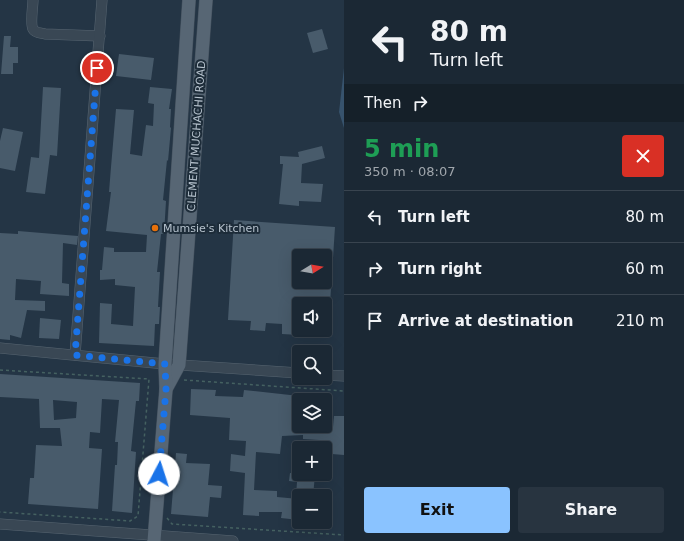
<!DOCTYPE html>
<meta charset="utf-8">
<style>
:root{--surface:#1b2834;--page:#283440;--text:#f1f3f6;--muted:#a0a6ac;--line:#39444f;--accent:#8ac3ff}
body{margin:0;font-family:"DejaVu Sans",sans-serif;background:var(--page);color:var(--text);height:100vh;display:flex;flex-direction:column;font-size:15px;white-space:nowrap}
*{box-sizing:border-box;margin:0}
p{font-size:13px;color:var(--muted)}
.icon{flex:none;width:22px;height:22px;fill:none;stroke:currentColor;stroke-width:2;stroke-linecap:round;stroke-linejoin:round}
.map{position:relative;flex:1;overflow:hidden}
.sheet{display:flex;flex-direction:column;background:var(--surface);width:340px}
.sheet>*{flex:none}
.top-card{background:#1b2834;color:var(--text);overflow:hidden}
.needle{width:26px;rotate:79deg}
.controls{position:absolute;left:292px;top:249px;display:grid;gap:8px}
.controls a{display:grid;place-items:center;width:40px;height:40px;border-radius:4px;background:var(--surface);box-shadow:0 4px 16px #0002,0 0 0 1px var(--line);font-size:20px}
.pin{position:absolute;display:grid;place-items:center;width:34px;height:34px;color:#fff;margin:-17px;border:2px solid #fff;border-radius:50%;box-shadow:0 1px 4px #0007}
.me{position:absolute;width:44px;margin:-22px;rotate:5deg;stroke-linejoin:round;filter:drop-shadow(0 0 3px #0008)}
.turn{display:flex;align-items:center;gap:14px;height:84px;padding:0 20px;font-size:18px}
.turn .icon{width:52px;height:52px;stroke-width:2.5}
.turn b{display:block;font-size:28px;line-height:34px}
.then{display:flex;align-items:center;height:38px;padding:0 20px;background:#0003;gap:8px;font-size:15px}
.round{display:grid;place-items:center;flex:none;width:42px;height:42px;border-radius:4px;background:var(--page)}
.overview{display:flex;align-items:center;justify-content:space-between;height:68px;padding:0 20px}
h1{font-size:24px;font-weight:700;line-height:30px;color:#1e9e55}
.button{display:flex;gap:8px;margin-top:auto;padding:8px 20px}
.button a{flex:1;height:46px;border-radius:4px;background:var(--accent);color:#111;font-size:16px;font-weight:700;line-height:46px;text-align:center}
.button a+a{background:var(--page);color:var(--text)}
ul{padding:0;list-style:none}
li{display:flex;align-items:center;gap:12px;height:52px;padding:0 20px;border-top:1px solid var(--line)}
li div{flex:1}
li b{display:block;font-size:15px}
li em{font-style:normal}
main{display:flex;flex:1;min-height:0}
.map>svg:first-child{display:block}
.water{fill:#37536d}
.building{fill:#485b6b;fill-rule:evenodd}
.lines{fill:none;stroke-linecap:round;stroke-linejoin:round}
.minor-casing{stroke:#576571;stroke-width:11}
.major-casing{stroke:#43505d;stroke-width:14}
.path{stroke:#456161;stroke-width:1.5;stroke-dasharray:3 3;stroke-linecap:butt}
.minor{stroke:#394754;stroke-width:10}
.major{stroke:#576674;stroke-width:13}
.route{stroke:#1a73e8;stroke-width:7;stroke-dasharray:0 12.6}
.food-dot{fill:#e8710a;stroke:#1d2c39;stroke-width:1.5}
.labels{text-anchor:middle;stroke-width:4;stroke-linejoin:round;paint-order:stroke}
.street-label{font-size:11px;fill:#b6c2cd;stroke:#1d2c39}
.poi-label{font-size:11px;fill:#b6c2cd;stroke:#1d2c39;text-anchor:start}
</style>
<main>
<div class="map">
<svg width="344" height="541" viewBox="0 0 344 541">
<rect width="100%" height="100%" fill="#243545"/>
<polygon class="water" points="344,68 344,128 339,112"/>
<g class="building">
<polygon points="322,29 328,49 313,53 307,33"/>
<polygon points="4,36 11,36 10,47 18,47 18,63 13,63 13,74 1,74"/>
<polygon points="119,54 154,58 151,80 116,76"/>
<polygon points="43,87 61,88 57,156 50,155 45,194 26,192 31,157 39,158"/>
<polygon points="150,87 172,89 169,109 171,109 170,127 171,128 168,161 167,160 163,200 166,201 164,234 161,234 157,272 160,272 158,307 160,307 159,324 155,324 154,346 99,343 100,303 112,304 111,324 133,326 135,287 115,285 115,279 100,280 100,270 102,270 104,247 114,248 114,252 146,252 147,235 106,231 111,192 109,192 111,167 116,109 134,110 130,154 142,156 146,125 153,126 154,104 148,103"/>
<polygon points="3,128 23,132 15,171 0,168 0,141"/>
<polygon points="322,146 325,158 302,164 301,183 323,184 321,202 299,201 299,206 279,204 283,164 280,164 280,156 299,157 298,152"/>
<path d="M 234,220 L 335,227 L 330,304 L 299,304 L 299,335 L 282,334 L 282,324 L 266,323 L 265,331 L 250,330 L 251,321 L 228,320 ZM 299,256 L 325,256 L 325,282 L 299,282 Z"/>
<polygon points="18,231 78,236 77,245 63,243 62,283 69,284 69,296 40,294 41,281 16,279 15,300 45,301 45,311 27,310 21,338 10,335 10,340 0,339 0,233 18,234"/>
<polygon points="40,318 61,320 59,339 39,338"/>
<path d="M 0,374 L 140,383 L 139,401 L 136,401 L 131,451 L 136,452 L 132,513 L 112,511 L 115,465 L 117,465 L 118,442 L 115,442 L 119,400 L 102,399 L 100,433 L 90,432 L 89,448 L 102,449 L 98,509 L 28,504 L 30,478 L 34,478 L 36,445 L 62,446 L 60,428 L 40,428 L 39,399 L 0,397 ZM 53,400 L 77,402 L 76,418 L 54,420 Z"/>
<polygon points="191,389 216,390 215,396 243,397 244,390 299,396 299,426 333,427 334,416 344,416 344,455 332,454 332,444 319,442 319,440 303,439 303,435 282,436 280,454 256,452 254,490 277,491 277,497 299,499 299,520 281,518 282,512 259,512 259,516 243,515 245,473 230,471 231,454 245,456 246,441 229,440 230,418 190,415"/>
<polygon points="176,453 187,454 186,463 210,464 208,485 222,486 221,498 210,497 208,517 171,514"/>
<polygon points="290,473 315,475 313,496 296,496 297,482 289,481"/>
</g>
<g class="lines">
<defs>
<g id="minor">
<path d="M 33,0 C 33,6 30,24 33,29 C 35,33 41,33 45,34 L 100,36"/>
<polyline points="0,348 165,364 299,373"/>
<polyline points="75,355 102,0"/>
<polyline points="325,375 344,376"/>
<polyline points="0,524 233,541"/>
</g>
<g id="major">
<polyline points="166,389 179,365 206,0"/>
<polyline points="154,541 166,389 165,364 189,0"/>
</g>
</defs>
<use href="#minor" class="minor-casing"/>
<use href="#major" class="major-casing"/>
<g class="path">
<polyline points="0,370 149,379 138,516 130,521 0,512"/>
<polyline points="184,380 344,391"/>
<polyline points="167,518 172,524 344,535"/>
</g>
<use href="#minor" class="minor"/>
<use href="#major" class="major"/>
</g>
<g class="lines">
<polyline class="route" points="97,68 75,355 165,364 166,389 159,474"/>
</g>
<circle class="food-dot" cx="155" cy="228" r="4"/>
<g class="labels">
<g class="street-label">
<text transform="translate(196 136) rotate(-86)" y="4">CLEMENT MUCHACHI ROAD</text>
</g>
<g class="poi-label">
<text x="163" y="232">Mumsie's Kitchen</text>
</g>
</g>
</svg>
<div class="controls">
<a><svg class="needle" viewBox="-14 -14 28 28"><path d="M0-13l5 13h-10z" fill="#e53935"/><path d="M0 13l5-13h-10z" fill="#a0a6ac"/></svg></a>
<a><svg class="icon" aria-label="sound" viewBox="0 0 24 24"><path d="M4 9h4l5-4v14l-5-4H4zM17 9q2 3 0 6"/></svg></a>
<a><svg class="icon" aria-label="search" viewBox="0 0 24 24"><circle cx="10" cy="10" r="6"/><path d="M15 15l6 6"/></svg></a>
<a><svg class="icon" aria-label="layers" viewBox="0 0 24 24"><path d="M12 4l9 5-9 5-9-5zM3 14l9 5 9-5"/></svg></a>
<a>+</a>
<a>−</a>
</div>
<div class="pin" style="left:97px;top:68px;background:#d93025"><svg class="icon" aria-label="arrive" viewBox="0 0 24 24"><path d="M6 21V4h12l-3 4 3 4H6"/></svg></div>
<svg class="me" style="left:159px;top:474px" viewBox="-20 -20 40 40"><circle r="19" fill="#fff"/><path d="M0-13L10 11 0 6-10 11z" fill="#1a73e8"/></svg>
</div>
<section class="sheet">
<div class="top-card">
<div class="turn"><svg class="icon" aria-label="left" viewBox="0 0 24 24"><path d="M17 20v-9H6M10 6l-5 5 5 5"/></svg><div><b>80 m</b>Turn left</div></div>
<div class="then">Then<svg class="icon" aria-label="right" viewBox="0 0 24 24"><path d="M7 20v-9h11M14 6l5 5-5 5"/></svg></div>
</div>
<div class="overview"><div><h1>5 min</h1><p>350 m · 08:07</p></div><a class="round" style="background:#d93025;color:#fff"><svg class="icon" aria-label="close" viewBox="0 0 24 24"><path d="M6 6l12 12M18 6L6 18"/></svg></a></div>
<ul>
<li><svg class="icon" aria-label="left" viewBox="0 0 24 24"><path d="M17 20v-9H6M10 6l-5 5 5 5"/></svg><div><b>Turn left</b></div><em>80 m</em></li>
<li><svg class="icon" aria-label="right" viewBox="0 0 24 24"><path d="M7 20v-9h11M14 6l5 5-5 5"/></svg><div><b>Turn right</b></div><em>60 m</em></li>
<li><svg class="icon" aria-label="arrive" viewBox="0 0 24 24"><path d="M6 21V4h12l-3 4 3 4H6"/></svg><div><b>Arrive at destination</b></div><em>210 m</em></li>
</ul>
<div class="button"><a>Exit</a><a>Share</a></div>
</section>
</main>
